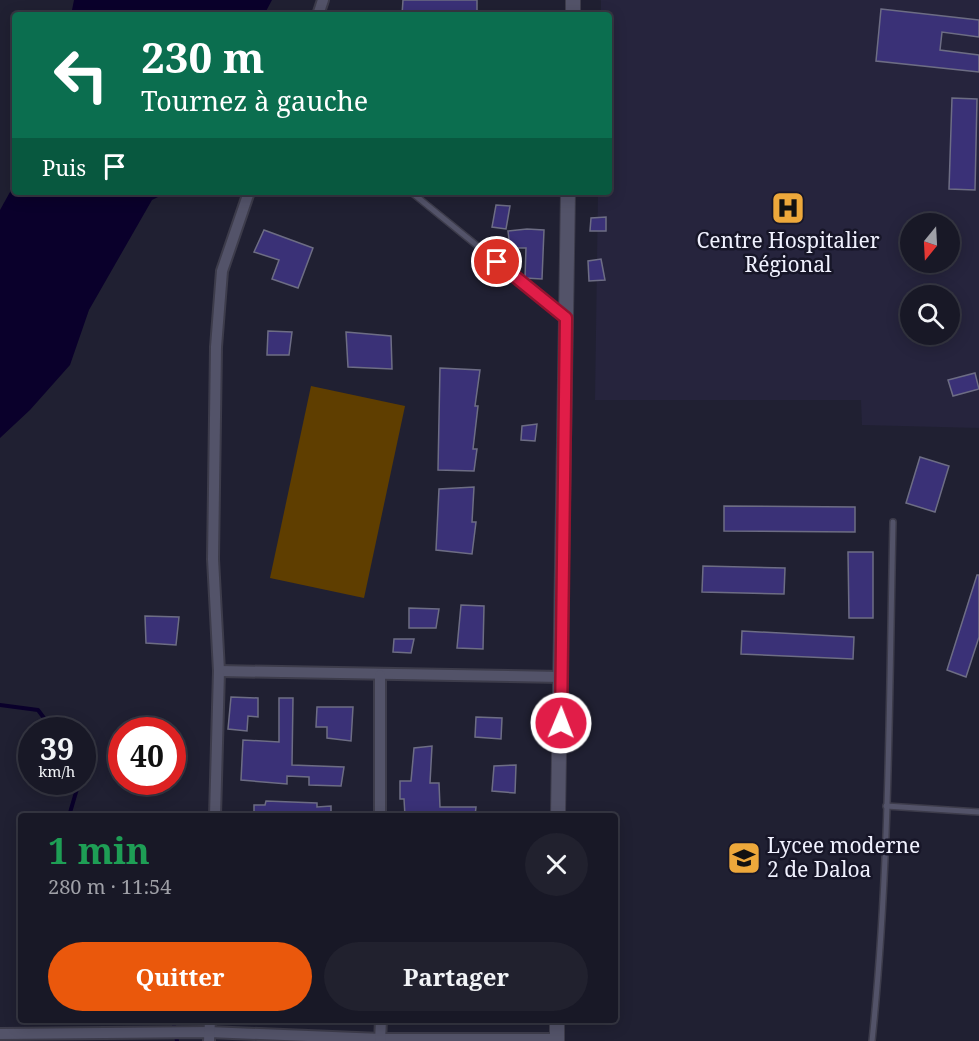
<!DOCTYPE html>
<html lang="fr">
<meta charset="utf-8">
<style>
:root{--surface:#181826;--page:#21212e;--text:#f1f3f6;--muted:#9fa0a7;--line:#363743;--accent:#ea580c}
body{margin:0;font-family:"Noto Serif",serif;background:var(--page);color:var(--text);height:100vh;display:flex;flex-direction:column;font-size:22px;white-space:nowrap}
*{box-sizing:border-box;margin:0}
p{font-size:20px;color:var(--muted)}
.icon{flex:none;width:33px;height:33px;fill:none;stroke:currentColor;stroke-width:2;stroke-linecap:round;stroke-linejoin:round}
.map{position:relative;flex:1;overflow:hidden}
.panel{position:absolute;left:18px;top:813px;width:600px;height:210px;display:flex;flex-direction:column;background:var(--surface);border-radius:6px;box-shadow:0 3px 15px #0003,0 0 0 2px var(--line)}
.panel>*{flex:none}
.hud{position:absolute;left:12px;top:12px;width:600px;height:183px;border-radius:6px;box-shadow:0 3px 15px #0003,0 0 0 2px var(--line);background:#0b6e4f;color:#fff;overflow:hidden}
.needle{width:39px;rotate:198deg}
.fabs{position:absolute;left:900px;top:213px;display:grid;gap:12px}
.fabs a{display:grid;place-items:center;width:60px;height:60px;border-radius:50%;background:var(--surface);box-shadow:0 3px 15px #0003,0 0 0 2px var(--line);font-size:30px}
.speed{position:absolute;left:18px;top:717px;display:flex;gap:12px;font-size:30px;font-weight:700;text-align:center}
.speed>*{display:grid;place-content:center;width:78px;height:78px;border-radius:50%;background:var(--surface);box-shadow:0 3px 15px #0003,0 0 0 2px var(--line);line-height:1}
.speed small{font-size:15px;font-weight:400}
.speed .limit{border:9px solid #d22;background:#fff;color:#111}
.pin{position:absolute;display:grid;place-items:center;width:51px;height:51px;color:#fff;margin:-26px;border:3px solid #fff;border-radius:50%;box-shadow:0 2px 6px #0007}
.me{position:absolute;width:66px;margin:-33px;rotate:1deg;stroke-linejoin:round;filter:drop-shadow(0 0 4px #0008)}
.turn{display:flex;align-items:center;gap:21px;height:126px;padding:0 30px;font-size:27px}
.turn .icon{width:78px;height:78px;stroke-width:2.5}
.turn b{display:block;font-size:42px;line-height:51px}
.then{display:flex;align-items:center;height:57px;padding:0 30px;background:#0003;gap:12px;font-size:22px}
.round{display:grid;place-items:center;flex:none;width:63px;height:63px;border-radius:32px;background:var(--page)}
.overview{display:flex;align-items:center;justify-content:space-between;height:102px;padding:0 30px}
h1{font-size:36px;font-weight:700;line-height:45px;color:#1e9e55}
.action{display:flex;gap:12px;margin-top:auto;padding:12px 30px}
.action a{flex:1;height:69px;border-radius:36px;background:var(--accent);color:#fff;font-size:24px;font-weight:700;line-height:69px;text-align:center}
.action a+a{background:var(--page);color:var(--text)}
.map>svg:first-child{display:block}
.built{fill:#26243d;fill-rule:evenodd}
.green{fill:#5f3e00}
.water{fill:#0a002b}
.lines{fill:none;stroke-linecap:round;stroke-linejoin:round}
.stream{stroke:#0a002b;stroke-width:4}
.building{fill:#3a3177;stroke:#6d6d84;stroke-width:1.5}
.service-casing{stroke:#3d3c4b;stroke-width:8}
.minor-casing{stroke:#3d3c4b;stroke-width:14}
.tertiary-casing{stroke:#3d3c4b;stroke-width:16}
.service{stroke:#535369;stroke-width:5}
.minor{stroke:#535369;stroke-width:10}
.tertiary{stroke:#535369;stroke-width:14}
.route-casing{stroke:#92132f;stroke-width:15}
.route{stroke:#e11d48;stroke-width:10}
.labels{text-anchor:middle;stroke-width:5;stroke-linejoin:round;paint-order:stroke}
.poi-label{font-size:21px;fill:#f0f1fe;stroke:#171628}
</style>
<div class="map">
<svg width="979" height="1041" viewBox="0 0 979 1041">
<rect width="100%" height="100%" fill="#202032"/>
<path class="built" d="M 601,0 L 979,0 L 979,428 L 862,425 L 861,400 L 595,400 L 598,192 L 609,192 L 609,15 L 601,15 ZM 910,224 L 950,224 L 950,262 L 910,262 ZM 910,296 L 950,296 L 950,334 L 910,334 Z"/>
<polygon class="green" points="311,386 405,406 364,598 270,578"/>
<g class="water">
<polygon points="74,0 272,0 264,15 71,15"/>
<polygon points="15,183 15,192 168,192 152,200 89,310 70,365 30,410 0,438 0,210"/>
</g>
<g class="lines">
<g class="stream">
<polyline points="0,705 38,710 53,730"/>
<polyline points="69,816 79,782"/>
<polyline points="173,1020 177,1041"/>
</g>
</g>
<g class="building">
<polygon points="403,0 477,0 477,15 402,15"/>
<polygon points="881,9 979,20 979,37 942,32 940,50 979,55 979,72 876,61"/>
<polygon points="952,98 977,99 975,190 949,189"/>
<polygon points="496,205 510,206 506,229 492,227"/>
<polygon points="606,217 606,231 590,231 591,218"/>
<polygon points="527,229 544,230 542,279 525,278 526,248 510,248 508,231"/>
<polygon points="264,230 313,248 298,288 272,279 279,260 254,252"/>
<polygon points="601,259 605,280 589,281 588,261"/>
<polygon points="268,331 292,332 289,355 267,355"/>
<polygon points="346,332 391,336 392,369 348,367"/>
<polygon points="440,368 480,370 475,406 478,406 473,449 477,449 474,471 438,470"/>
<polygon points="975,373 979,389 953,396 948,380"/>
<polygon points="537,424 535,441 521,440 522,426"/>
<polygon points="920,457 949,466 935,512 906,503"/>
<polygon points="474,487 472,522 476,522 472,554 436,550 439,489"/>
<polygon points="724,506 855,507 855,532 724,531"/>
<polygon points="848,552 873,552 873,618 849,618"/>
<polygon points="703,566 785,568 784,594 702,592"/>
<polygon points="977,575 979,575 979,637 966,677 947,670"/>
<polygon points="461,605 484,606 483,649 457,648"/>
<polygon points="409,608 439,609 436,628 409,628"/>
<polygon points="145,616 179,617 176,645 146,643"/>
<polygon points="742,631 854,637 853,659 741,654"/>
<polygon points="394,639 414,639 411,653 393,652"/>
<polygon points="231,697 258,698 258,717 248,716 247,731 228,729"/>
<polygon points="279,698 293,698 292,765 344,767 341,786 309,785 309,777 287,776 287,784 241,780 243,740 279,742"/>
<polygon points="317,707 353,707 351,741 327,738 327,727 316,727"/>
<polygon points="476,717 502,718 501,739 475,737"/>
<polygon points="432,746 430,783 439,783 440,807 476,807 475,816 405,816 404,799 400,799 400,781 411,781 414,748"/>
<polygon points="516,765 515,793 492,791 494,766"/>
<polygon points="266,801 317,803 317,807 331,806 331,816 254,816 254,805 265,805"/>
</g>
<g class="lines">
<defs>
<g id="service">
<polyline points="411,192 565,317"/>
<polyline points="886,806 979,812"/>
<path d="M 872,1041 C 890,869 889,695 893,522"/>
</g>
<g id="minor">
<polyline points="318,15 323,0"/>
<polyline points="219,671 562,677"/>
<polyline points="380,675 380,816"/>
<polyline points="215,816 219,671 213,559 216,347 222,271 249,192"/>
<polyline points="0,1034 209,1032 381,1039 557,1039"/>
<polyline points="209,1041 210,1020"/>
<polyline points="380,1041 381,1020"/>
</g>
<g id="tertiary">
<polyline points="573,15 573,0"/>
<polyline points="558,816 568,192"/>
<polyline points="557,1041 557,1020"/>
</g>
</defs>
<use href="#service" class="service-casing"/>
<use href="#minor" class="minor-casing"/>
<use href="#tertiary" class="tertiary-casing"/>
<use href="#service" class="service"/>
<use href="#minor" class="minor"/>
<use href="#tertiary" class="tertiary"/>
</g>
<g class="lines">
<defs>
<polyline id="route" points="497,262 566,318 561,723"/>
</defs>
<use href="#route" class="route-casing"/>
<use href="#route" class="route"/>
</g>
<defs>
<symbol id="hospital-square" viewBox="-11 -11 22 22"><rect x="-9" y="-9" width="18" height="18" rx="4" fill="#eda83b" stroke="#171628"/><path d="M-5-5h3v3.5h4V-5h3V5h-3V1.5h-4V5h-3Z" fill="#111"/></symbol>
<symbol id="school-square" viewBox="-11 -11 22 22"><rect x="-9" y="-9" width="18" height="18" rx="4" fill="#eda83b" stroke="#171628"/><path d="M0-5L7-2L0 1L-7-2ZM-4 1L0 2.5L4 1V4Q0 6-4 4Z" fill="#111"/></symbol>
</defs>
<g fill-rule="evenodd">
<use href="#hospital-square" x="769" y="189" width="38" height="38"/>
<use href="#school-square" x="725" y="839" width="38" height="38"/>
</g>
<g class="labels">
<g class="poi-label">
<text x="788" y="248">Centre Hospitalier<tspan x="788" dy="24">Régional</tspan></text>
<text x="767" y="853" text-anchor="start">Lycee moderne<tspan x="767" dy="24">2 de Daloa</tspan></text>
</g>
</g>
</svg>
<div class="fabs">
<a><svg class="needle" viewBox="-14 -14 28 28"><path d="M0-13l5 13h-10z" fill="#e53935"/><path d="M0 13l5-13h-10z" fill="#9fa0a7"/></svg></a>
<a><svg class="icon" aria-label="search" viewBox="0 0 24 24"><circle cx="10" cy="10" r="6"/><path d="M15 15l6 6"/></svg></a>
</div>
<div class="speed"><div>39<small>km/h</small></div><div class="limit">40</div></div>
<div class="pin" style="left:497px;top:262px;background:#d93025"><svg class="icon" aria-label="arrive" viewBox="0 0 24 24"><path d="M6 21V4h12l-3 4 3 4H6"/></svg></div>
<svg class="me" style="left:561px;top:723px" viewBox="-20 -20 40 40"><circle r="17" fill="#e11d48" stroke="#fff" stroke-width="3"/><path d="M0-11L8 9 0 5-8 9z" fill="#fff"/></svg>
<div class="hud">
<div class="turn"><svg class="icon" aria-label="left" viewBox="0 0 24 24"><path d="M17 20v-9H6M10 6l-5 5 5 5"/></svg><div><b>230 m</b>Tournez à gauche</div></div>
<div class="then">Puis<svg class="icon" aria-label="arrive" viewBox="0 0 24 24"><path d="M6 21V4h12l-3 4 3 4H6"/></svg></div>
</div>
<section class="panel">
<div class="overview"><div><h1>1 min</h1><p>280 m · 11:54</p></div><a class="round"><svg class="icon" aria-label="close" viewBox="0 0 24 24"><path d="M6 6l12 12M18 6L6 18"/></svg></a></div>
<div class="action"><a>Quitter</a><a>Partager</a></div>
</section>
</div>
